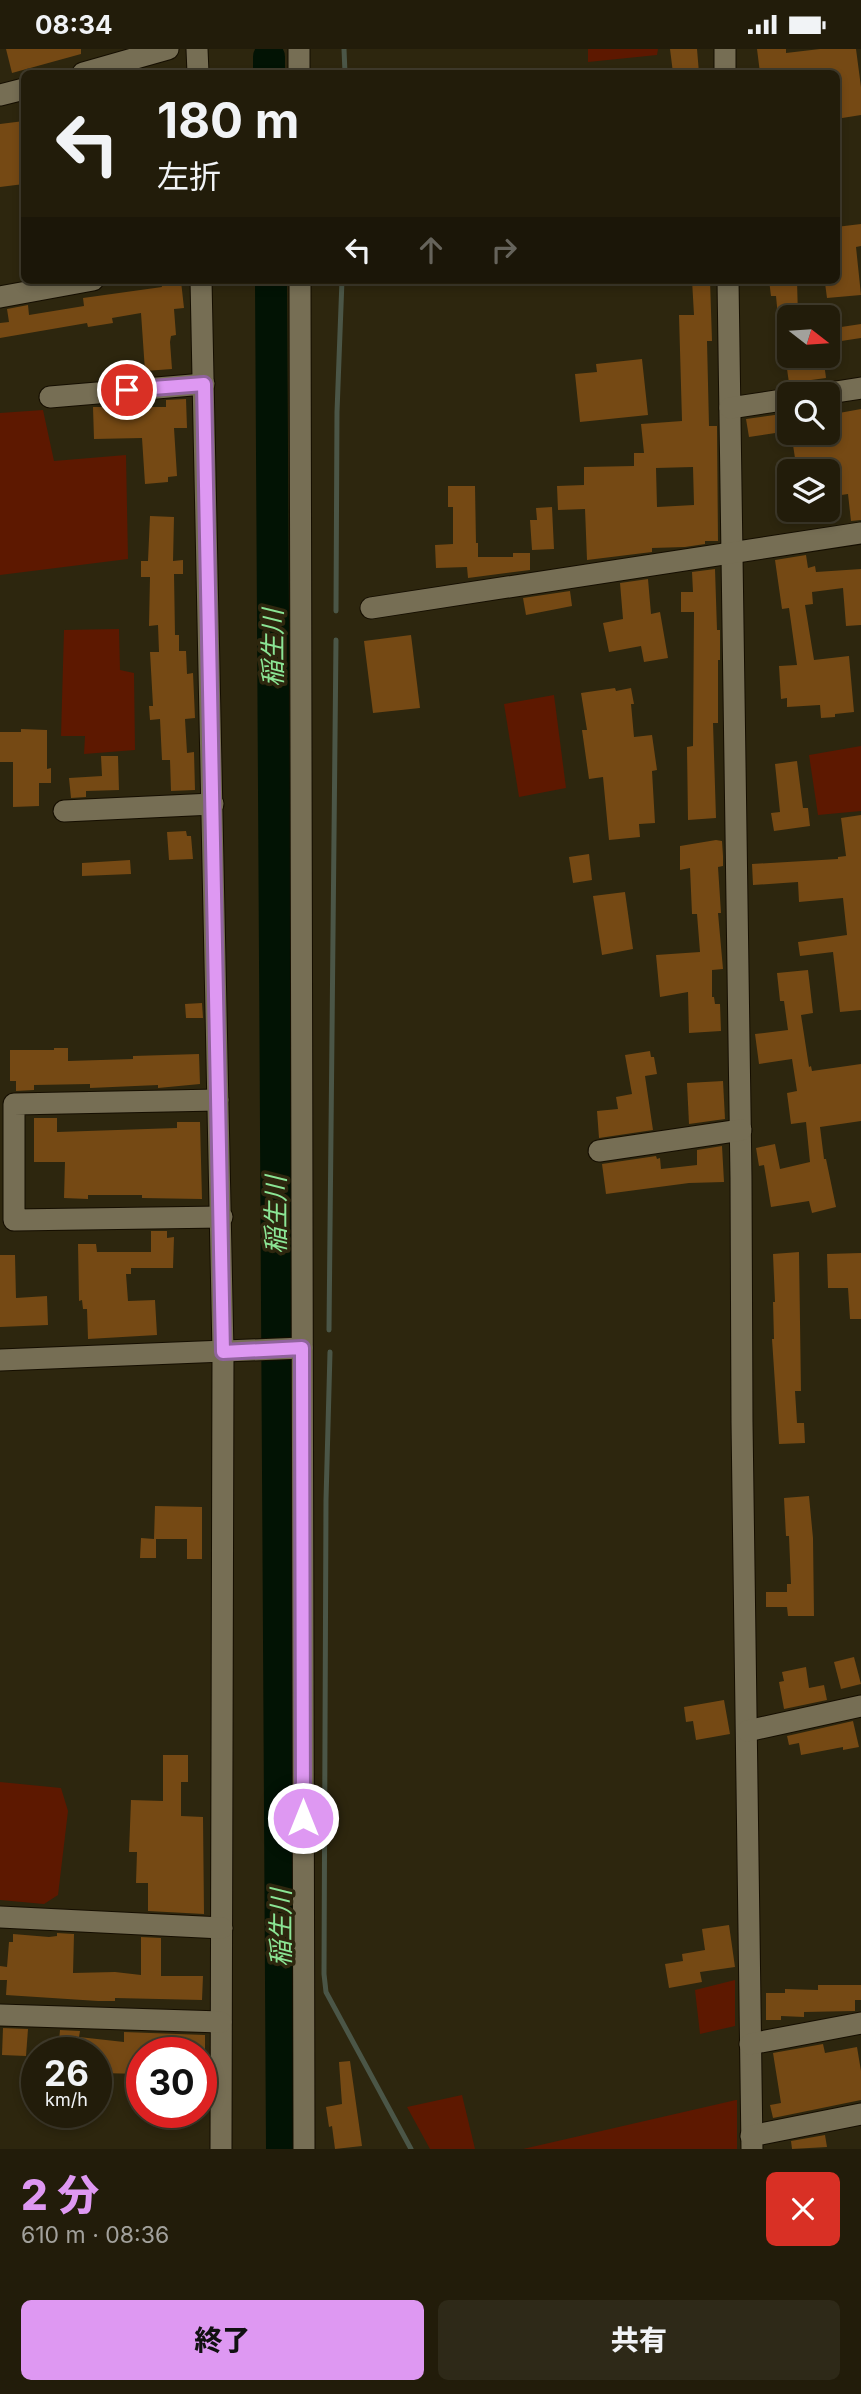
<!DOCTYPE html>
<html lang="ja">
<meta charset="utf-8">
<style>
:root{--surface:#221c0a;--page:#2e2918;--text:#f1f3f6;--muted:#a2a19c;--line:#3f3a2b;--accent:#de98f2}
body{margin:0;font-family:Inter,"Noto Sans JP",sans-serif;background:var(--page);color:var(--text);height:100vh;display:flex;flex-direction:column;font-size:26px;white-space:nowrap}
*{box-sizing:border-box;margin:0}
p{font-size:23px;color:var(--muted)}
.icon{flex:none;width:38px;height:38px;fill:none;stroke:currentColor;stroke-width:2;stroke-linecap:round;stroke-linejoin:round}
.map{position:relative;height:2100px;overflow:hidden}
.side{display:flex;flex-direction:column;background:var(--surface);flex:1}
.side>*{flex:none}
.hud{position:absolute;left:21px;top:21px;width:819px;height:214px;border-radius:10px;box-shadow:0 4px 10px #0003,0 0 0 2px var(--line);background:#221c0a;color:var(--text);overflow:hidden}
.needle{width:46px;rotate:107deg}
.fabs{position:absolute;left:777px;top:256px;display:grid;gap:14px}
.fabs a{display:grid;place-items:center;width:63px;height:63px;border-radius:10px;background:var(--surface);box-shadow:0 4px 10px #0003,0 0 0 2px var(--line);font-size:35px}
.speed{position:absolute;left:21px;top:1988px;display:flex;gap:14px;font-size:35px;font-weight:700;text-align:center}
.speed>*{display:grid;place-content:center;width:91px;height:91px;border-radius:50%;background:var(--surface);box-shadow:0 4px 10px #0003,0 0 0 2px var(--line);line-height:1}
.speed small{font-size:18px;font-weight:400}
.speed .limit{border:10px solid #d22;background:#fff;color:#111}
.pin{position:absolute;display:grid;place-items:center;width:60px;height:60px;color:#fff;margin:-30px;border:4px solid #fff;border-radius:50%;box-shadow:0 2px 7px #0007}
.me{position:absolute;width:77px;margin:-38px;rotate:0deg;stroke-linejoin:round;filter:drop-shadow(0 0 5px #0008)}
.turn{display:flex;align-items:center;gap:24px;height:147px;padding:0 21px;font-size:32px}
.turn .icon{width:91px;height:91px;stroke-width:2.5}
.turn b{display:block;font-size:49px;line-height:60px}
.lanes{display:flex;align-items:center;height:66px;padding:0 21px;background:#0003;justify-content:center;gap:35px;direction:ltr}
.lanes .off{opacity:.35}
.round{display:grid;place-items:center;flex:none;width:74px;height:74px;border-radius:10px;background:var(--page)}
.summary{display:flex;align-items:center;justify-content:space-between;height:119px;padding:0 21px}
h1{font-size:42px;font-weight:800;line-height:52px;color:var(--accent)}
.primary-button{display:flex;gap:14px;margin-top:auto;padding:14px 21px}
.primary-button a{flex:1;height:80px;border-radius:10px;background:var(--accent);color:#111;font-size:28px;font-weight:800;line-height:80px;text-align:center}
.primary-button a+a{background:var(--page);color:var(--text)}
.status{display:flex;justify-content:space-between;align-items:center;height:49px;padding:0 35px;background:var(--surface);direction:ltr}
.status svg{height:19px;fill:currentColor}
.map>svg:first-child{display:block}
.green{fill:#5d1800}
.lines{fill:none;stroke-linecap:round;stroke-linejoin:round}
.stream{stroke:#4b5647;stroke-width:5}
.river{stroke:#021304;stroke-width:32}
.building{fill:#754914;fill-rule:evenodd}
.minor-casing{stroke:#150e00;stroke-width:23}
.minor{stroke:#766e54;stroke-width:21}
.route-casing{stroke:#90639d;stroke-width:18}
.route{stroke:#de98f2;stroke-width:12}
.labels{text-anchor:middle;stroke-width:7;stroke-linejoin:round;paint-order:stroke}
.water-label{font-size:26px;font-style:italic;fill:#8be595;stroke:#2d260e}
</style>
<div class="status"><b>08:34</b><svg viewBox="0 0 49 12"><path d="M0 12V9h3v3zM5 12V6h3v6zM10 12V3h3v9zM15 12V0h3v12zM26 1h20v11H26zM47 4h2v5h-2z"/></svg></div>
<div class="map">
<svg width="861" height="2100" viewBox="0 0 861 2100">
<rect width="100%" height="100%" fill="#2d260e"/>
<g class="green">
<polygon points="588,0 658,0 657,6 588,13"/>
<polygon points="43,361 54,412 126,406 128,510 0,526 0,364"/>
<polygon points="119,580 120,621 134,624 135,701 84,705 85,687 61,687 64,581"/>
<polygon points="554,646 566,739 519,748 504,655"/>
<polygon points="861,697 861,762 818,766 809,706"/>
<polygon points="0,1733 61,1739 68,1762 58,1846 44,1855 0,1851"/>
<polygon points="735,1931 735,1977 700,1985 695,1941"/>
<polygon points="462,2046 475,2100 430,2100 407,2058"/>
<polygon points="737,2051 737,2100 523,2100 736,2051"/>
</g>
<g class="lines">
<g class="stream">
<polyline points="344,0 345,24"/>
<polyline points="336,562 337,363 342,231"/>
<polyline points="329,1281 336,591"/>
<polyline points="330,1303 326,1451 324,1925 326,1943 411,2100"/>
</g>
<g class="river">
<polyline points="269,8 269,24"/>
<polyline points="271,231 282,2100"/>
</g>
</g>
<g class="building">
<polygon points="6,0 81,0 81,5 12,24"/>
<polygon points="670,0 697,0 699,24 673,24"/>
<polygon points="757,0 786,0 786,4 820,0 856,0 861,38 861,66 836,70 836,24 760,24"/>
<polygon points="24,72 24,135 0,138 0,75"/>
<polygon points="861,175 861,197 856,198 861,246 827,249 825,234 836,233 836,178"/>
<path d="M 692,231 L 710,231 L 712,292 L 707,292 L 709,377 L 717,377 L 718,492 L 705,492 L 705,495 L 685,498 L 652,499 L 652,503 L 587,511 L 585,460 L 558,461 L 557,437 L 584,436 L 584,418 L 634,417 L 634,404 L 644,404 L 641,375 L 682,372 L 679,266 L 694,266 ZM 693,418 L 694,456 L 657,458 L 656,419 Z"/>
<polygon points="769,231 797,231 798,268 778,268 776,247 771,247"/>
<polygon points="181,232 184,259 174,260 176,286 171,287 170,293 172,320 145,322 141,264 112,269 113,274 88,278 87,274 0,289 0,274 9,273 7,260 28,256 29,266 84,257 83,249 162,238 161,234"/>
<polygon points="861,275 861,289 828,294 828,280"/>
<polygon points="785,306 823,306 826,329 789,334"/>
<polygon points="642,310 648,366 580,373 575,325 597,323 596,315"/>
<polygon points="186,350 187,379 174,379 177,427 168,428 168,433 145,435 142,389 94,390 93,358 166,358 166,351"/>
<polygon points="861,360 861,471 851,472 848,445 828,448 828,422 797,422 791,383 828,383 828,366"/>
<polygon points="789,364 789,382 749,388 746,370"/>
<polygon points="448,437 475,437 476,494 478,494 478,508 513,508 513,504 530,504 530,521 468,529 467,518 436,519 435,496 453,495 453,458 448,458"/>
<polygon points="552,458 554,500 532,501 530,471 537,471 536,459"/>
<polygon points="150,467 174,468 173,512 183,511 183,525 174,525 175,586 179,586 179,602 186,602 187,625 193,624 195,669 185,670 187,704 194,703 195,741 171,742 170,711 162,711 160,670 150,671 149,657 153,657 150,603 159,603 158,576 149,577 150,528 141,528 141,512 148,512"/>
<polygon points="806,506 808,519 815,517 816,523 861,520 861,576 846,577 843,539 812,543 813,555 805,556 814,611 849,607 854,663 835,665 835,668 821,669 820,656 787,658 787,649 781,650 779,617 797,616 789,559 782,560 775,511"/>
<polygon points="715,520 717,581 720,581 720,611 718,611 718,674 713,674 716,769 688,771 687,698 693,697 694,563 681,563 681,543 693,543 692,523"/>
<polygon points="648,530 651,565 660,563 668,609 644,613 641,597 609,603 603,574 623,570 620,534"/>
<polygon points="570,542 572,557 526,566 523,549"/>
<polygon points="411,586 420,659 373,664 364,592"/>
<polygon points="615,639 616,642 631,639 634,655 631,655 634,688 652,686 657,721 652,722 655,774 639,775 640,788 609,791 603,728 589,730 582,681 587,681 581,644"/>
<polygon points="21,680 47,681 47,720 51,719 51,734 39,734 39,757 13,758 13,713 0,713 0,683 21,683"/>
<polygon points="101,707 118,707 119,741 86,742 86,748 71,749 69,729 102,727"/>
<polygon points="797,712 803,759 808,759 810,777 774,782 771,764 780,763 775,715"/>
<polygon points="861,766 861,961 840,963 833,903 800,907 798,893 847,886 843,849 799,853 798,833 753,836 752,815 838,810 838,808 846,807 841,769"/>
<polygon points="186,782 187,787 191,787 193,810 169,811 167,783"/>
<polygon points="716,791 722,792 723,807 723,817 718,818 721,864 718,864 723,920 712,921 712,948 714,948 715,955 720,955 721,982 689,984 688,943 660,948 656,906 700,903 697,865 692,865 690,819 680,821 680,797"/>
<polygon points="589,805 592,831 573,834 569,808"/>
<polygon points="130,811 131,825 82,827 82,814"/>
<polygon points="625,843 633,900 602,906 593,847"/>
<polygon points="808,921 813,964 801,966 809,1018 811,1017 812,1022 861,1015 861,1072 820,1078 824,1110 826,1110 836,1158 812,1164 809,1152 771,1158 764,1116 759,1117 756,1099 775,1095 780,1120 810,1113 806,1073 791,1075 787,1044 797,1042 792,1010 759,1015 755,985 788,981 784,952 780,952 777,924"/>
<polygon points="202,954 203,969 186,969 185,955"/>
<polygon points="54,999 68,999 68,1012 133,1010 133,1007 199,1005 200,1035 158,1039 158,1036 90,1039 90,1035 34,1036 34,1041 16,1042 16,1032 10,1032 10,1001 54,1001"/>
<polygon points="650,1002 651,1008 654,1008 657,1025 645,1027 653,1081 599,1089 597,1062 618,1060 616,1048 632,1045 625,1006"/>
<polygon points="723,1032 725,1070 689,1075 687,1034"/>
<polygon points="34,1069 57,1069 57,1083 177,1079 177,1073 200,1073 202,1150 142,1149 142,1146 88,1146 88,1150 64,1149 65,1113 34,1113"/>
<polygon points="722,1097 724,1133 689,1134 606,1145 602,1115 656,1107 657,1110 660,1109 661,1120 697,1116 697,1101"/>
<polygon points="151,1182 167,1182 167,1189 174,1188 173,1219 131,1219 131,1225 126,1225 128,1252 155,1251 157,1286 88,1290 87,1260 83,1260 82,1251 79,1252 78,1195 96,1195 97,1203 151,1203"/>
<polygon points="799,1203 801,1342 795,1342 797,1374 804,1374 805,1394 779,1395 772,1290 774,1290 773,1253 775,1253 773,1205"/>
<polygon points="861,1204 861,1270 850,1270 848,1239 828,1239 827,1205"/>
<polygon points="0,1206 15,1206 16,1249 47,1247 48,1276 0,1278"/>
<polygon points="809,1447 813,1489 814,1567 788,1567 787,1558 766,1558 766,1543 787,1543 787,1535 791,1535 789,1487 786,1487 784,1449"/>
<polygon points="155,1457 202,1458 202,1510 187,1510 187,1490 156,1490 156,1509 140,1509 141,1489 154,1490"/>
<polygon points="854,1608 861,1635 841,1640 834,1613"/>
<polygon points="806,1618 809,1639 824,1636 827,1651 784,1660 779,1633 784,1632 782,1623"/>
<polygon points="724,1651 730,1685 696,1691 693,1672 686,1673 684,1658"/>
<polygon points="853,1672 859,1698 843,1701 843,1698 801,1706 799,1694 789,1696 787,1687"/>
<polygon points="163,1706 188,1706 188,1733 181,1733 181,1767 203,1768 204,1865 148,1862 148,1834 136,1834 137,1803 129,1803 131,1751 163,1752"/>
<polygon points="729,1876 735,1918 700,1923 702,1933 669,1939 665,1915 683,1912 682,1905 705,1901 702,1880"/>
<polygon points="57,1884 74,1885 73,1924 115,1923 141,1926 141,1888 161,1889 161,1927 203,1927 202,1951 115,1949 115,1952 98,1952 6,1946 7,1931 0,1931 0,1917 7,1918 9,1893 13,1893 13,1885 49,1888 57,1887"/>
<polygon points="818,1936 861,1936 861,1951 855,1951 855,1962 804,1963 804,1968 781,1967 781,1971 766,1971 766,1944 785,1944 785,1940 818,1941"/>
<polygon points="3,1979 28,1980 26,2007 2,2006"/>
<polygon points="60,1981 80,1982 79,1988 124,1993 124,1983 205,1986 205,2004 142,2004 142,2025 100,2024 100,2008 96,2008 96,2004 58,2004"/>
<polygon points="823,1995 825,2004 857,1998 861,2022 861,2051 773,2069 770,2056 781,2054 773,2004"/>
<polygon points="350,2012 362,2097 335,2100 332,2077 329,2078 326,2058 342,2055 339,2013"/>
<polygon points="825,2086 827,2098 792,2100 791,2092"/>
</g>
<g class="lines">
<defs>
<g id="minor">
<polyline points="197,0 198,24"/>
<polyline points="299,0 299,24"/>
<polyline points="725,0 725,24"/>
<polyline points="83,24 168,0"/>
<polyline points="0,46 24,40"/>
<polyline points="201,231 223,1303 221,2100"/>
<polyline points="300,231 304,2100"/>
<polyline points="728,231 741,1129 742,1373 752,2100"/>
<polyline points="0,248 93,231"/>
<polyline points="823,345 861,339"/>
<polyline points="50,348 204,335"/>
<polyline points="730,359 789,350"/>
<polyline points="371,559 861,484"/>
<polyline points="64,762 213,755"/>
<polyline points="218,1051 14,1055 14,1171 222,1168"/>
<polyline points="599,1102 741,1081"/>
<polyline points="0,1311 302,1299"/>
<polyline points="747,1682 861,1657"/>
<polyline points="0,1868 222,1879"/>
<polyline points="0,1966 221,1973"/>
<polyline points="750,1995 861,1974"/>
<polyline points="751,2087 861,2065"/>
</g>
</defs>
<use href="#minor" class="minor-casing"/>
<use href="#minor" class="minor"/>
</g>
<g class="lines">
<defs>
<polyline id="route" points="127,341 204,335 223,1303 302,1299 303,1769"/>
</defs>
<use href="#route" class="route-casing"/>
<use href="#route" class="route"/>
</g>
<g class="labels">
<g class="water-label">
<text transform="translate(273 599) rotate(-90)" y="9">稲生川</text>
<text transform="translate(276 1166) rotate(-90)" y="9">稲生川</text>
<text transform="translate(281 1879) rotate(-90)" y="9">稲生川</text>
</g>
</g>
</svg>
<div class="fabs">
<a><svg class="needle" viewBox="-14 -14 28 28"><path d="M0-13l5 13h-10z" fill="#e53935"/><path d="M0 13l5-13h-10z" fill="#a2a19c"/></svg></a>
<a><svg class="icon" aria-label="search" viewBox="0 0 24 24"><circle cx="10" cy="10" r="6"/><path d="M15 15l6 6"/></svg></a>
<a><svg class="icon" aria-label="layers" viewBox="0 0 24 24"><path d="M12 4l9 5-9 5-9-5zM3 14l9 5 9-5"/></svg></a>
</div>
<div class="speed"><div>26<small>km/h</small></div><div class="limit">30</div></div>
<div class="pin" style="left:127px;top:341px;background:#d93025"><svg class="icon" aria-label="arrive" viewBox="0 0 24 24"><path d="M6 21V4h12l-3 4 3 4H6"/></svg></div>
<svg class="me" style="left:303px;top:1769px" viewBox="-20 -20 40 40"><circle r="17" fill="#de98f2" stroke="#fff" stroke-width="3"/><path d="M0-11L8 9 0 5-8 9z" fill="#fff"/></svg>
<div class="hud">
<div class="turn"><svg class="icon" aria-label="left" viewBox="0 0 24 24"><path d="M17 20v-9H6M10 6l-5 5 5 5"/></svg><div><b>180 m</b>左折</div></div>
<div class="lanes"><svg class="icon" aria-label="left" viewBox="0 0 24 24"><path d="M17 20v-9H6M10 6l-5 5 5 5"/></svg><svg class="icon off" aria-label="ahead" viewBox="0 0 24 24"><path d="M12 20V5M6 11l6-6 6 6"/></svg><svg class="icon off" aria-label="right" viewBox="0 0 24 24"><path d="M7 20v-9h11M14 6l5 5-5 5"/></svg></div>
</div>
</div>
<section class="side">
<div class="summary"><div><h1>2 分</h1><p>610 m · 08:36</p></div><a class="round" style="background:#d93025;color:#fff"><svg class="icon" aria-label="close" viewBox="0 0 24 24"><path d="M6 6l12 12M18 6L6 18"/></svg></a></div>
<div class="primary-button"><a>終了</a><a>共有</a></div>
</section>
